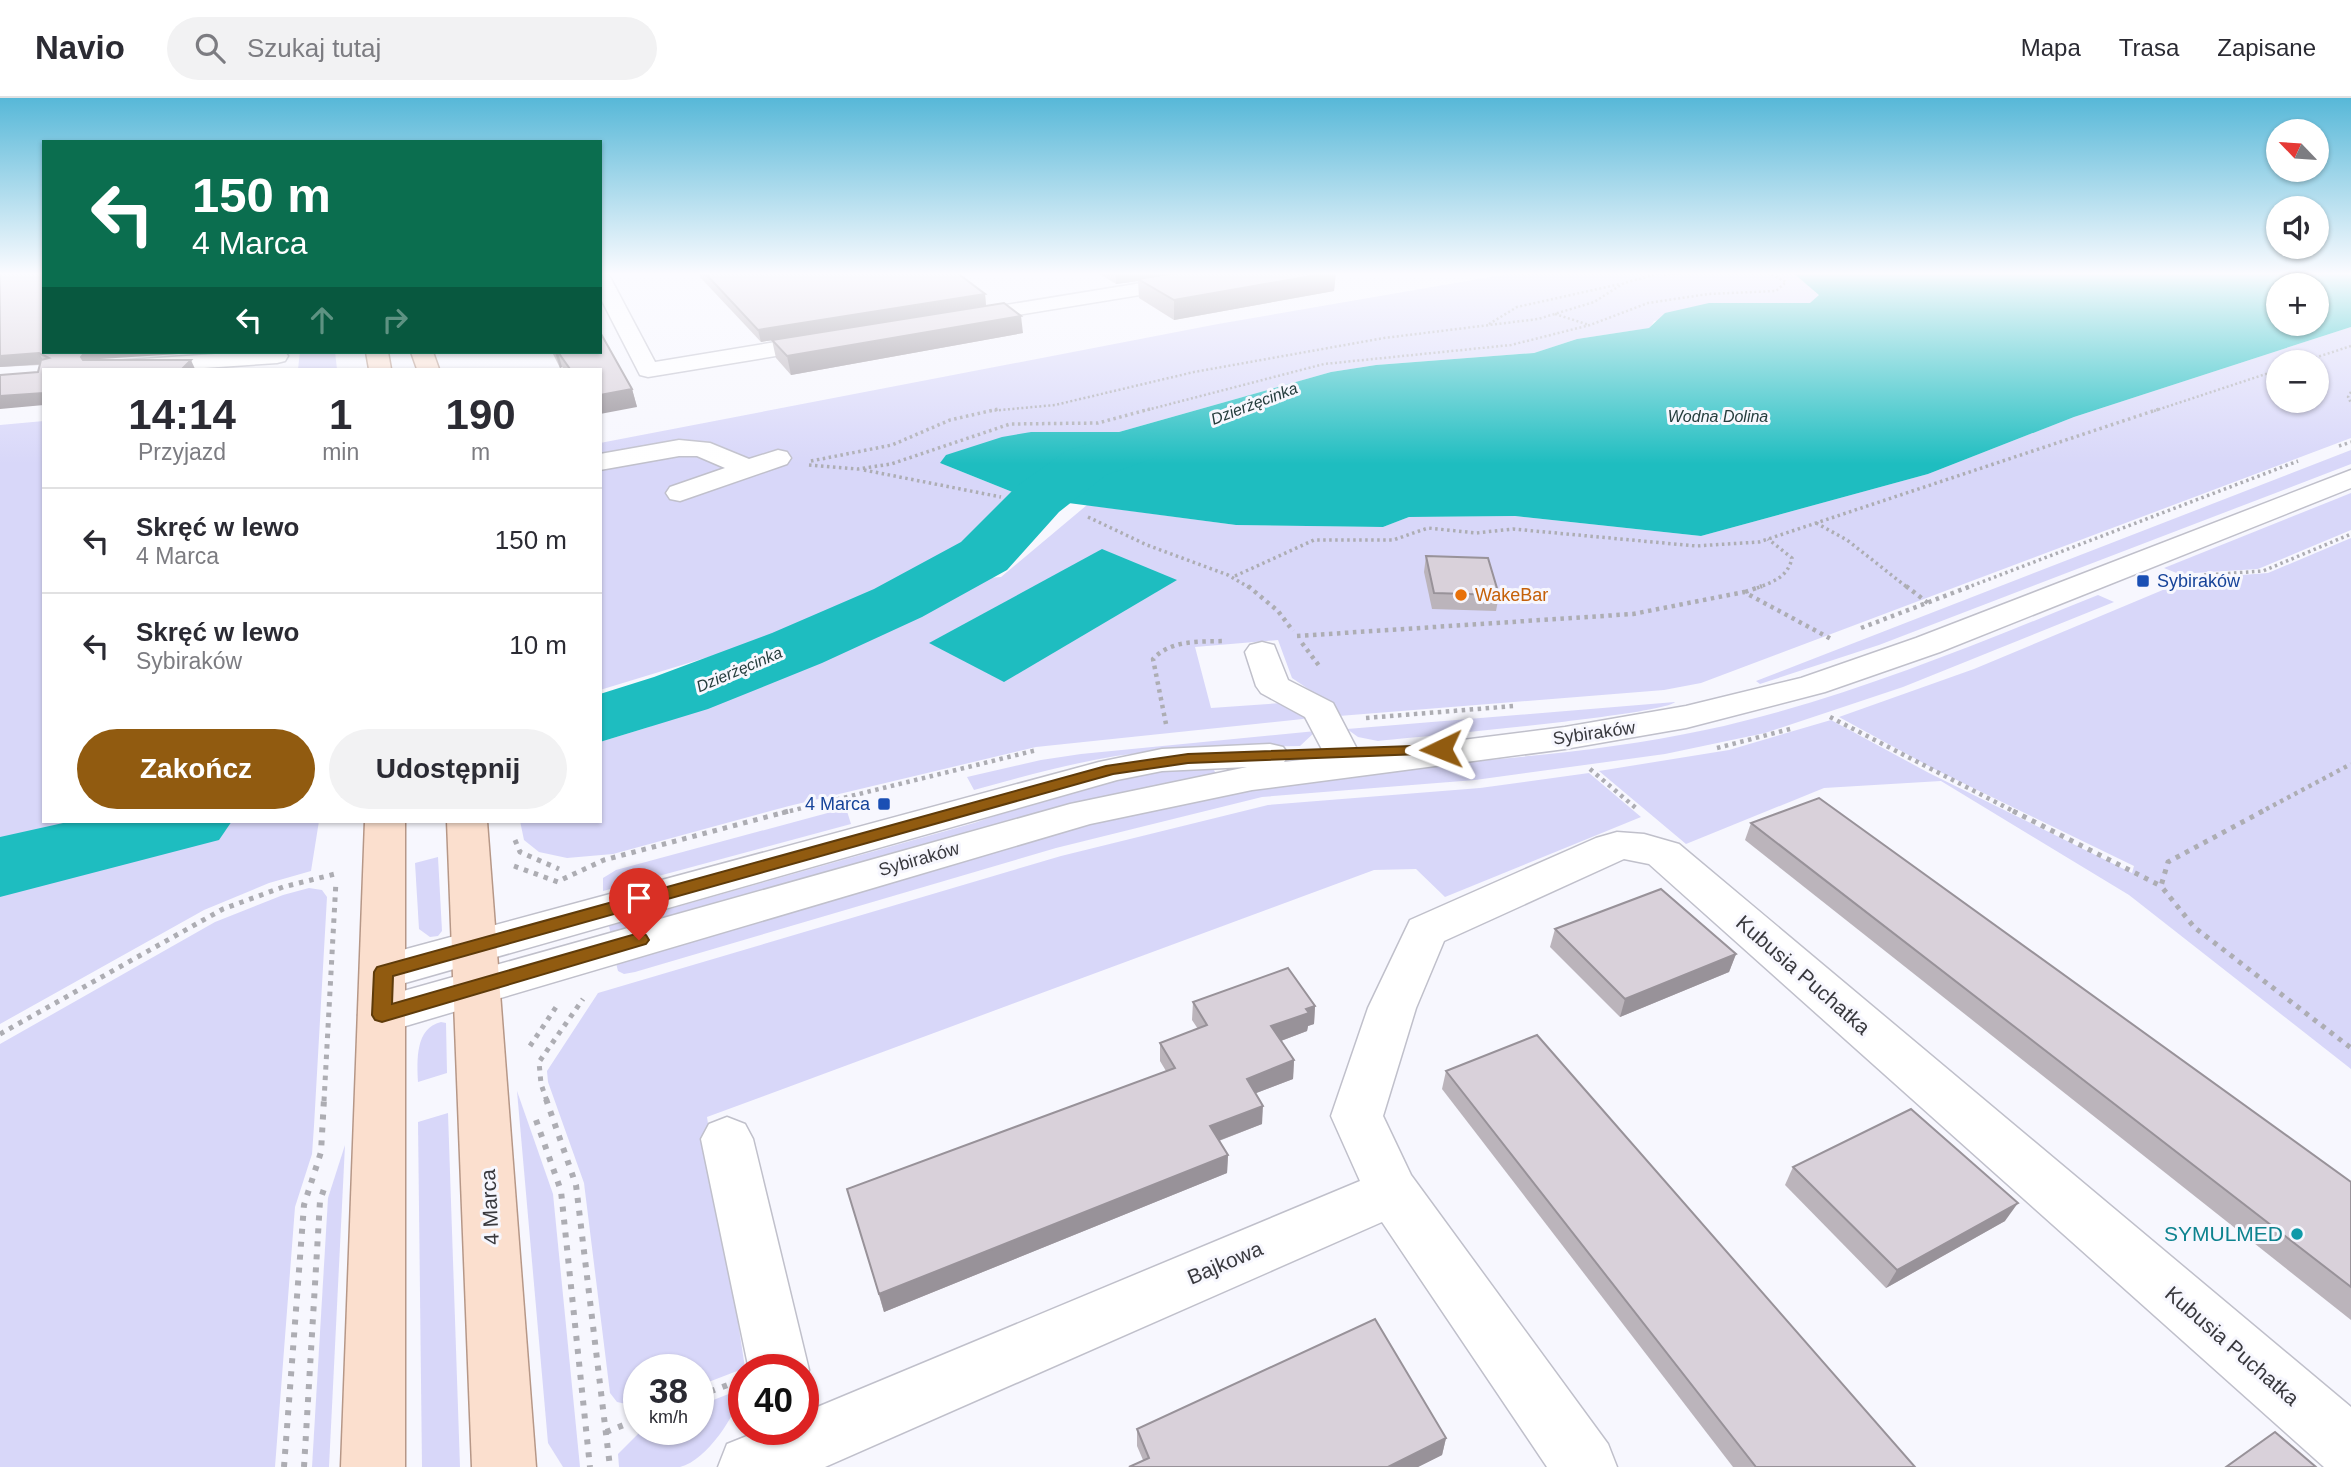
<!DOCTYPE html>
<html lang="pl">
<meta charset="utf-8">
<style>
:root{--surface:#fff;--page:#f2f2f3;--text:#2b2b33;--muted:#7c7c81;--line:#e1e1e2;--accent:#915b10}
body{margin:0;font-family:Arial,sans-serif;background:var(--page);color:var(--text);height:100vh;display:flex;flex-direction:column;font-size:26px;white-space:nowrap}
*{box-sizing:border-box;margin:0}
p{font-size:23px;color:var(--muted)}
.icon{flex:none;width:38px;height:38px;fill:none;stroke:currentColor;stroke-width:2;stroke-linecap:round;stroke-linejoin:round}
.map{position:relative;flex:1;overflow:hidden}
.panel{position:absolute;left:42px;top:270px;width:560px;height:455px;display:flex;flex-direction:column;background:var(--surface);border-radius:0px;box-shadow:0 2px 5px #0004}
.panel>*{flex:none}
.top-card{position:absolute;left:42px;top:42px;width:560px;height:214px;border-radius:0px;box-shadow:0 2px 5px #0004;background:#0b6e4f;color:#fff;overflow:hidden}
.needle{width:46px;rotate:295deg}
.controls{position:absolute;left:2266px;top:21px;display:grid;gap:14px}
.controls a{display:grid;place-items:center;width:63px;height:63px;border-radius:50%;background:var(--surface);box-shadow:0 2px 5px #0004;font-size:35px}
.speed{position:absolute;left:623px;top:1256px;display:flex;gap:14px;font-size:35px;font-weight:700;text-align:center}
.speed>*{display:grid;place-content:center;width:91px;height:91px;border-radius:50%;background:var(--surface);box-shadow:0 2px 5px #0004;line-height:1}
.speed small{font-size:18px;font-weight:400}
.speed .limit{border:10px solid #d22;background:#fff;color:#111}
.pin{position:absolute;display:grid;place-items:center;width:60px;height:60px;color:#fff;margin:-72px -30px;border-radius:50% 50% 50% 0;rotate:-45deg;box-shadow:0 0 7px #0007}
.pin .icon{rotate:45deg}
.me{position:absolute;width:77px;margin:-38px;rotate:268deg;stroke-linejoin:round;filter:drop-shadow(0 0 5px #0008)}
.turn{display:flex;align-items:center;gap:24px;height:147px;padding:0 35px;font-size:32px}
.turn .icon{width:91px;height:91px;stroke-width:2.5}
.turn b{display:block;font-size:49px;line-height:60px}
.lanes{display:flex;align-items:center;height:66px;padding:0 35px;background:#0003;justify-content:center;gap:35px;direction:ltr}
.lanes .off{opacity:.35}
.eta{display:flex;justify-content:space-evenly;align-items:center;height:119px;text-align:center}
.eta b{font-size:42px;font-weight:700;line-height:49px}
.cta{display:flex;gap:14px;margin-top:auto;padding:14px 35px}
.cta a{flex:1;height:80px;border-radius:42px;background:var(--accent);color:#fff;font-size:28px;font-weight:700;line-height:80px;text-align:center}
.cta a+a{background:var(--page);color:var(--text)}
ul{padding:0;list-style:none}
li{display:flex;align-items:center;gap:21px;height:105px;padding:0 35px;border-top:2px solid var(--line)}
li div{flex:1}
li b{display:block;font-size:26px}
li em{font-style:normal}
header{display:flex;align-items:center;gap:42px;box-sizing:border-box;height:98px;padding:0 35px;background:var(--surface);border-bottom:2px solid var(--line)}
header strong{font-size:33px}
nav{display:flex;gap:38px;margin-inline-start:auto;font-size:24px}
.search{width:490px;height:63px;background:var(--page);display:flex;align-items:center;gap:18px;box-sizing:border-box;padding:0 24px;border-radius:38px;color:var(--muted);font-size:26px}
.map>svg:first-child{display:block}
.green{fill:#d8d7f9;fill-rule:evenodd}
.water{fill:#1ebdc0;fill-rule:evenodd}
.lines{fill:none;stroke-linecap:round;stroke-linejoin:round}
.river{fill:#1ebdc0;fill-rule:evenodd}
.minor-casing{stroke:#c0c0cb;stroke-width:3}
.major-casing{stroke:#b69787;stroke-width:3}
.path-far4{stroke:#adadb3;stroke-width:2.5;stroke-dasharray:2 2.5;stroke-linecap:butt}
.path-far3{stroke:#adadb3;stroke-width:3.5;stroke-dasharray:2.5 3.5;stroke-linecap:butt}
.path-far2{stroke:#adadb3;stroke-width:4.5;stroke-dasharray:3.5 4.5;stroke-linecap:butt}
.path-far1{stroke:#adadb3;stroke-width:5;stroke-dasharray:4.5 6;stroke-linecap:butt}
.path{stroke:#adadb3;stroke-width:6;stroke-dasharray:5 8;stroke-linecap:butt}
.minor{fill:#fff;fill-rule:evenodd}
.major{fill:#fbdfce;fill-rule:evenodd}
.wall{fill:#bbb4bb}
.shaded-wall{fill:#989299}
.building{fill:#d9d1da;stroke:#989299;stroke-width:2}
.route{fill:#915b10;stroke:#5e3b0a;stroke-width:2}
.transit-dot{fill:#1a4fb4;stroke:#f7f7fe;stroke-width:2.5}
.food-dot{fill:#e8710a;stroke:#f7f7fe;stroke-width:2.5}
.culture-dot{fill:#0f9aa8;stroke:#f7f7fe;stroke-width:2.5}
.labels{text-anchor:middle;stroke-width:6;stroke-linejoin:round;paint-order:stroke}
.far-water-label{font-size:16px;font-style:italic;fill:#253d3d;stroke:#f7f7fe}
.transit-label{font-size:18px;fill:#164399;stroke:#f7f7fe;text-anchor:start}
.food-label{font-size:18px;fill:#c56008;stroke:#f7f7fe;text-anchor:start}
.street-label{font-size:18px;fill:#39393e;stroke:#f7f7fe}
.near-street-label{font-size:21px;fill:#39393e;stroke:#f7f7fe}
.near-culture-label{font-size:21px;fill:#0d838f;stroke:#f7f7fe;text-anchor:end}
</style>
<header>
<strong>Navio</strong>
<div class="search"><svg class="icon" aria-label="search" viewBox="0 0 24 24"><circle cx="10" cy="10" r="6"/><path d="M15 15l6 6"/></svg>Szukaj tutaj</div>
<nav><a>Mapa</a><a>Trasa</a><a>Zapisane</a></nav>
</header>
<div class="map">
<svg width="2351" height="1369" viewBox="0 0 2351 1369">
<rect width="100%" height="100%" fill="#f7f7fe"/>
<g class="green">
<polygon points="1519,174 1792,174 1820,197 1811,205 1654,223 1650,230 1577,241 1534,255 1376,267 1331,274 1119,334 1031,334 940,365 1020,397 967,449 830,522 600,592 600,345 1218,226"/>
<path d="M 2351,229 L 2351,340 L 1701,585 L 1664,592 L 1339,618 L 1332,607 L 1292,580 L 1278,542 L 1195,549 L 1211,610 L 1282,605 L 1312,620 L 1036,649 L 789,708 L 613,756 L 567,760 L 539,754 L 524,742 L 520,723 L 600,723 L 600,644 L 649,629 L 973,481 L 1001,479 L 1087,407 L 1236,427 L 1383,429 L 1409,419 L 1515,418 L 1701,438 L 1928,376 L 2074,319 ZM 2278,264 L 2317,264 L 2317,303 L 2278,303 Z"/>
<polygon points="300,254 335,254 337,271 298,271"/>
<polygon points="44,323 44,723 319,723 311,773 269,785 204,812 0,926 0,327"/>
<polygon points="2351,352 2351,366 1879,547 1769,583 1760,586 1756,583"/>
<polygon points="2351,395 2351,432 2258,471 2179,476 2164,470"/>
<polygon points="2351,440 2351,971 2129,797 1941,683 1824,690 1686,746 1599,673 1729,652 1831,622 1929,675 2132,775 2134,768 1934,671 1839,619 1974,571 2189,481 2268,475"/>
<path d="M 2098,497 L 2114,504 L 1903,589 L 1765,635 L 1665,656 L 1475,682 L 1262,699 L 1056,750 L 635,874 L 624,876 L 618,873 L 615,861 C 827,800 1037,729 1255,690 C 1404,663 1557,664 1705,632 C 1841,603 1969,549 2098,497 Z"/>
<path d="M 1675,604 C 1663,617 1416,639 1378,643 L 1358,639 L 1347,631 Z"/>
<path d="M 1316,633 L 1300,648 C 1239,649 1177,649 1116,658 C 1068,666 1021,679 974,692 L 967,679 L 1041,662 L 1081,656 Z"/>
<polygon points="1213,670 1216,676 611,837 609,828 974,725 1073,691 1166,672"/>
<polygon points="1589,675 1641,719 1445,799 1416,771 1374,772 707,1019 745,1270 698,1288 698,1272 639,1272 639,1309 617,1304 610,1295 584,1085 548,984 547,973 598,895 1061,758 1268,707 1480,690"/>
<polygon points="846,710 851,726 603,793 603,780 616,772"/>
<polygon points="438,759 442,833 438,838 430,839 419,831 415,765"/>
<polygon points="309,790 322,792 327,799 314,1028 312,1056 295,1109 275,1369 0,1369 0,946 215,824 283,797"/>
<path d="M 441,924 L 446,925 L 447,975 L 418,984 C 417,963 415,930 441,924 Z"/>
<polygon points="517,993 553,1096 580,1369 563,1369 548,1345"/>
<polygon points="448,1015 460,1369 422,1369 418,1024"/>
<polygon points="345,1047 329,1369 312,1369 328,1100"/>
<path d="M 744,1290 C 736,1316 708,1362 680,1369 C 662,1369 637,1369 619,1369 L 618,1356 L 642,1332 L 698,1332 L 698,1308 Z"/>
</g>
<g class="water">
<path d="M 1792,174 L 2351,174 L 2351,229 L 2074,319 L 1928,376 L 1701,438 L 1515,418 L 1409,419 L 1383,429 L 1236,427 L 1038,401 L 1020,397 L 940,365 L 946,357 L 1002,339 L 1031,334 L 1119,334 L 1331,274 L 1376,267 L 1534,255 L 1577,241 L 1649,230 L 1665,215 L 1709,205 L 1810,205 L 1819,197 ZM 2278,187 L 2317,187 L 2317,226 L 2278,226 Z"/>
<polygon points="1102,451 1177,482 1004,584 929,545"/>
</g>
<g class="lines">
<g class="river">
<polygon points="1136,332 1155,336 1163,348 1155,360 1106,377 1059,414 1007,472 922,519 822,565 708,611 600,644 600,596 654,579 772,535 874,491 961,444 1017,388 1066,353"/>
<polygon points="72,723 232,723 219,742 0,799 0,739"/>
</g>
<defs>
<g id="minor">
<polygon points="600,174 607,175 610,179 655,264 824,236 832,238 835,243 832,248 824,250 648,279 640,277 600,199"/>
<polygon points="1209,174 1254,174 1244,180 963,226 956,224 953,220 956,216 963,214"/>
<polygon points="244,254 285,254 288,258 285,263 277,265 189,271 89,271 92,266 100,264"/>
<polygon points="679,342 710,345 749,361 778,352 787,354 791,360 787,366 680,403 670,401 666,395 670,389 725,370 697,358 679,358 600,372 600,356"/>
<polygon points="2351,372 2351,390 1940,554 1825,594 1686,630 1565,651 1252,692 1090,726 382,935 365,930 358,917 365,904 382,899 1070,706 1247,669 1162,673 1117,682 384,891 368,886 361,874 368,862 384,857 1099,664 1162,651 1270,646 1283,649 1289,657 1284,664 1326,659 1305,619 1261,595 1256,588 1245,554 1250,547 1262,544 1274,547 1288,582 1333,605 1359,655 1565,629 1686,608 1801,580 1916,540"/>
<polygon points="1617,734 1644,736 1679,746 2351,1309 2351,1369 2324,1369 1649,766 1624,761 1444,843 1416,910 1383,1018 1411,1077 1608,1346 1617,1369 1547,1369 1382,1124 825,1369 718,1369 727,1346 762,1332 803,1332 803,1315 1360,1083 1331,1018 1368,910 1410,822 1596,740"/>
<polygon points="727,1019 745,1026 753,1041 809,1272 803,1287 803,1272 749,1272 701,1041 709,1026"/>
</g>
<g id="major">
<polygon points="366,254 388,254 391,271 369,271"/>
<polygon points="411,254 433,254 439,271 417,271"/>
<polygon points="365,723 405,723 405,1369 341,1369"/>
<polygon points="447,723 487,723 536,1369 472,1369"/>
</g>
</defs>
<use href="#minor" class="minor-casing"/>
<use href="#major" class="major-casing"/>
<g class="path-far4">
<polyline points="1664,177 1692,174"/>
<polyline points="1555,216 1589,227"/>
<polyline points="1489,226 1517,209 1620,186"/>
<polyline points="2302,264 2351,248"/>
<polyline points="2351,294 2348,299 2351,305"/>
<polyline points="990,313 1055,307 1194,274 1384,240 1538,221 1594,204 1624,185 1665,174"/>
<polyline points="1143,313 1324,266 1511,247 1590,227 1648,205 1708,196 1776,193 1786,184 1767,174"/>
<polyline points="2154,313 2278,272"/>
</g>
<g class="path-far3">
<polyline points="2339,348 2351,344"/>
<polyline points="811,363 892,347 950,322 998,311"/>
<polyline points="809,367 858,371 891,366 1010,326 1098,325 1150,311"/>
<polyline points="864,372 1001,399"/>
<polyline points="1088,419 1147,447 1228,477 1250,490"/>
<polyline points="1816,425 1847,442 1908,490"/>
<polyline points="2204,477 2263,473 2351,436"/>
<polyline points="1235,478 1314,442 1393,442 1428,430 1476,435 1513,431 1696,448 1759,444 2159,311"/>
<path d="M 1757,490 C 1773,484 1788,479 1792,460 L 1768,441"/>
<polyline points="1966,490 2298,363"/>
</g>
<g class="path-far2">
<polyline points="1248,488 1278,513 1293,533"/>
<polyline points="1906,488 1928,505"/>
<polyline points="1745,494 1762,488"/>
<polyline points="1861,530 1971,488"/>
<polyline points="1297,538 1633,516 1744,494 1833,542"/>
<polyline points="1302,545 1320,569"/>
<polyline points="1830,619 2017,715"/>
<polyline points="1366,620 1514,608"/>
<path d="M 1166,626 L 1153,561 C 1172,541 1200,544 1225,543"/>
<polyline points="1717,650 1794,630"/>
<polyline points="1590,671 1637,711"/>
<polyline points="782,715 1037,652"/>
<polyline points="2259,715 2351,666"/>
</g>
<g class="path-far1">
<polyline points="2013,713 2161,788"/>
<polyline points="2263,713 2168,764 2161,788 2194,829 2351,950"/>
<polyline points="515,742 520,754 559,771"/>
<polyline points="514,768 558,784"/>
<polyline points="563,781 604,762 789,713"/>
<polyline points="0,936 223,811 283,789 339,775"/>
<polyline points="530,948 556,909"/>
<polyline points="324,1003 336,783"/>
<polyline points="547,1003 541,986 539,964 583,901"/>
</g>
<g class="path">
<polyline points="546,1001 576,1087 610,1369"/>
<polyline points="536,1022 561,1093 590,1369"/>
<polyline points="698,1298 733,1285"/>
<polyline points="606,1334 639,1321"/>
<polyline points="284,1369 304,1107 321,1054 324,1001"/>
<polyline points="304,1369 320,1103 325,1088"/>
</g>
<use href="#minor" class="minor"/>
<use href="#major" class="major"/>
</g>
<g class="wall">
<polygon points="0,174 100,261 38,274 40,267 0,269"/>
<polygon points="699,174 956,174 985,196 986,208 761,244 700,179"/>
<polygon points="1096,174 1336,174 1334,193 1174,222 1139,200 1138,183 1116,186"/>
<polygon points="1023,235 791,277 776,260 772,242"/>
<polygon points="552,254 600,254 632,291 637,309 600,271 564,271 562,269 560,270"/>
<polygon points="1426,458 1499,497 1496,513 1432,511 1424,474"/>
<polygon points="1751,725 2351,1084 2351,1222 1745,742"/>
<polygon points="1555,831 1736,856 1729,874 1620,919 1550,849"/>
<polygon points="1193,904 1315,908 1314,926 1308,928 1307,933 1281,943 1294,962 1293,981 1256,995 1262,1026 1219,1043 1228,1057 1227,1075 884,1214 847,1091 1166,973 1160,963 1160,945 1198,931 1192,922"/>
<polygon points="1446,973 1915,1369 1733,1369 1442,991"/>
<polygon points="1793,1069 2005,1123 1886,1190 1785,1087"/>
<polygon points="1137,1331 1446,1340 1442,1357 1418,1369 1129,1369 1143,1362 1137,1348"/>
</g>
<g class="shaded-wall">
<polygon points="1116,174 1194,174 1138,181 1138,183 1116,186"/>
<polygon points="1336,174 1334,193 1174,222 1174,202"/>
<polygon points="985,196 986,208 761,244 758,232"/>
<polygon points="1021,218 1023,235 791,277 787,258"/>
<polygon points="85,254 210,254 100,261 91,263 87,270 81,259"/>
<polygon points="555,254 558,254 562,269 560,270"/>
<polygon points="39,255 45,266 0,269 0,258"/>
<polygon points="191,262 195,271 182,271"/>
<polygon points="632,291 637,309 600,316 600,297"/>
<polygon points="44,295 44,307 0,311 0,298"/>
<polygon points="1736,856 1729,874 1620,919 1625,901"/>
<polygon points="1315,908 1314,926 1308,928 1307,933 1270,947 1271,928"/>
<polygon points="1294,962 1293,981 1246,999 1247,981"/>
<polygon points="1263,1008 1262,1026 1210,1046 1210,1028"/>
<polygon points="1228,1057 1227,1075 884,1214 879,1196"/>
<polygon points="2018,1105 2005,1123 1886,1190 1897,1172"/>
<polygon points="1446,1340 1442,1357 1418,1369 1388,1369"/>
</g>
<g class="building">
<polygon points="0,174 44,174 44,254 85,254 81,259 83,262 191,262 182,271 44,271 44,295 0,298 0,277 38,274 41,262 49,260 39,255 0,258"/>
<polygon points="704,174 956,174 985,196 758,232"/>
<polygon points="1182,174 1334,174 1174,202 1138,181"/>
<polygon points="1004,205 1021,218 787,258 772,242"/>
<polygon points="600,234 632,291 600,297 600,271 570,271 558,254 600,254"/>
<polygon points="1426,458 1488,460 1499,497 1434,495"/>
<polygon points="1819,700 2351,1084 2351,1189 1751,725"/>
<polygon points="1661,791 1736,856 1625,901 1555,831"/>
<polygon points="1288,870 1315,908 1306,911 1309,915 1271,928 1294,962 1247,981 1263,1008 1210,1028 1228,1057 879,1196 847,1091 1175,970 1160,945 1207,927 1193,904"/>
<polygon points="1537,937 1915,1369 1756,1369 1446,973"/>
<polygon points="1911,1011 2018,1105 1897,1172 1793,1069"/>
<polygon points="1375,1221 1446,1340 1388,1369 1129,1369 1149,1360 1137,1331"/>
<polygon points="2275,1334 2316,1369 2226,1369"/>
</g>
<linearGradient id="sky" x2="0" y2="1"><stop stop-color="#57b8d8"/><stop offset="0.48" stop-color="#fbfbff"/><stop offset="1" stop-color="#fbfbff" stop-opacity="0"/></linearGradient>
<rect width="2351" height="366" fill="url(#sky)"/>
<polygon class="route" points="1441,647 1447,648 1449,651 1447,655 1188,665 1113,676 393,878 392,906 639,835 646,837 649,842 646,846 382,924 375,922 372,917 374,874 377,869 1106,668 1188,656"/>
<g class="transit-dot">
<rect x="2136" y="476" width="14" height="14" rx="3.5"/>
<rect x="877" y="699" width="14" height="14" rx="3.5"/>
</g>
<circle class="food-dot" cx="1461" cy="497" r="7"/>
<circle class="culture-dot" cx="2297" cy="1136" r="7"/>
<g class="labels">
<g class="far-water-label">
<text transform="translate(1254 305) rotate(-21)" y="6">Dzierżęcinka</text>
<text x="1718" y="324">Wodna Dolina</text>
<text transform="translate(739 571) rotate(-23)" y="6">Dzierżęcinka</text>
</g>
<g class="transit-label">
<text x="2157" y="489">Sybiraków</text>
<text x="870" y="712" text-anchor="end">4 Marca</text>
</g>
<g class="food-label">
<text x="1475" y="503">WakeBar</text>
</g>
<g class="street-label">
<text transform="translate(1594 635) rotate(-8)" y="6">Sybiraków</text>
<text transform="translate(919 761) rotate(-16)" y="6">Sybiraków</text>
</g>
<g class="near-street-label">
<text transform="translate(1803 877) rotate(41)" y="7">Kubusia Puchatka</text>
<text transform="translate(490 1109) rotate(-93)" y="7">4 Marca</text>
<text transform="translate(1225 1165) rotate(-23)" y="7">Bajkowa</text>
<text transform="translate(2232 1248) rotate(41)" y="7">Kubusia Puchatka</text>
</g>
<g class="near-culture-label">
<text x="2283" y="1143">SYMULMED</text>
</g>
</g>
</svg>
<div class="controls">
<a><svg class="needle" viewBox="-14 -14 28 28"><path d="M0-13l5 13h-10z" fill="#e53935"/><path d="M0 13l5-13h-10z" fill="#7c7c81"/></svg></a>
<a><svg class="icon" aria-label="sound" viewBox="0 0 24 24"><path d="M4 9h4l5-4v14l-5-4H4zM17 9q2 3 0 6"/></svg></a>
<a>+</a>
<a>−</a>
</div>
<div class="speed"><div>38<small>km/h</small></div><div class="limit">40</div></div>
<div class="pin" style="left:639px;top:842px;background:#d93025"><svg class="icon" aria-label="arrive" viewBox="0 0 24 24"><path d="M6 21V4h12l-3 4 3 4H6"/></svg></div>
<svg class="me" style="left:1441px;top:651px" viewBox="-20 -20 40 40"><path d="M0-17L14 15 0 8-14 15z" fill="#915b10" stroke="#fff" stroke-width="4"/></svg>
<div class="top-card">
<div class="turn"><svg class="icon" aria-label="left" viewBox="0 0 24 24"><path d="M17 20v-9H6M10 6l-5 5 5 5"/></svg><div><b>150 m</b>4 Marca</div></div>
<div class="lanes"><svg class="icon" aria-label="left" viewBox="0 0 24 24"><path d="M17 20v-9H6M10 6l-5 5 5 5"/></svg><svg class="icon off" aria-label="ahead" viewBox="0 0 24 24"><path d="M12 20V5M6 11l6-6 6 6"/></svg><svg class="icon off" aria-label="right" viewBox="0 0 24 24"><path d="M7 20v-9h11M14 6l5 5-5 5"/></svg></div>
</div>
<section class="panel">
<div class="eta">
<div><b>14:14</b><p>Przyjazd</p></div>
<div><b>1</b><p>min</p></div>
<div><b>190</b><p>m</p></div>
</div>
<ul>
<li><svg class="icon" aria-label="left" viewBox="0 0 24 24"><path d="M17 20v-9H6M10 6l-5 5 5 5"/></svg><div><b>Skręć w lewo</b><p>4 Marca</p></div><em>150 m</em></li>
<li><svg class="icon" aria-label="left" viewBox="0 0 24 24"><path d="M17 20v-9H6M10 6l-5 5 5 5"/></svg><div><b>Skręć w lewo</b><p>Sybiraków</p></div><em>10 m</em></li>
</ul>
<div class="cta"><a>Zakończ</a><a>Udostępnij</a></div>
</section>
</div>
